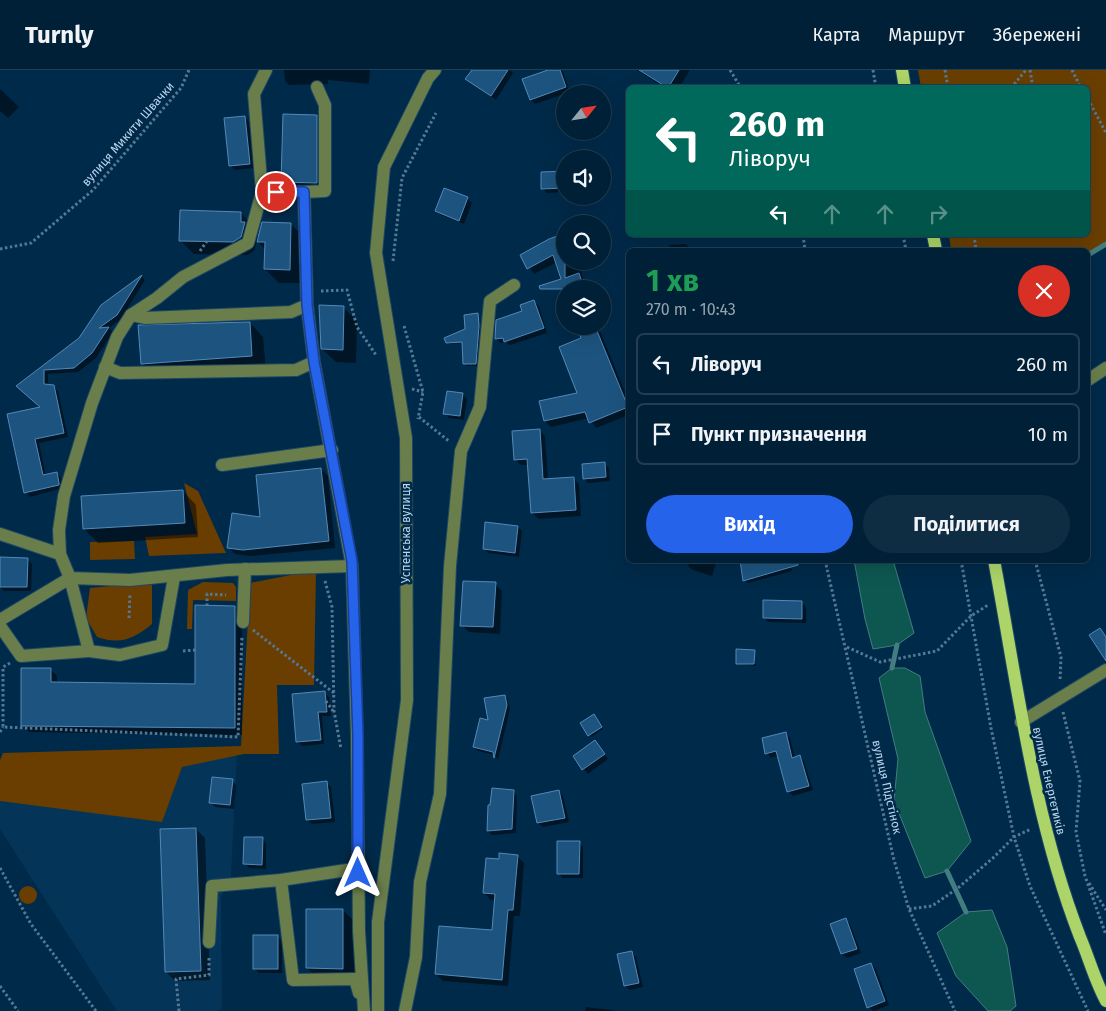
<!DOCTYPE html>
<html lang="uk">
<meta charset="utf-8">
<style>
:root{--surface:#002037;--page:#0e2d42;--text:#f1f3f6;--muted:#95a3ad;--line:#223e52;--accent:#2563eb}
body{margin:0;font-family:"Fira Sans",sans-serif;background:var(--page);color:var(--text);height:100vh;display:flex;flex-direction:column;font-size:19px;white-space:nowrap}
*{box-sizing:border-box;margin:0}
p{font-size:16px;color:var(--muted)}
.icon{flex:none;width:28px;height:28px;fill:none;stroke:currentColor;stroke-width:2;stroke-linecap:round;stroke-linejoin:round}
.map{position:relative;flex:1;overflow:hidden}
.side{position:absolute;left:626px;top:178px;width:464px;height:315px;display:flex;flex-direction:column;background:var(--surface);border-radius:8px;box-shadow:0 5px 20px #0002,0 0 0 1px var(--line)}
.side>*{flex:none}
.top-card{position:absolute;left:626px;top:15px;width:464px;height:152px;border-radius:8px;box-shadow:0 5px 20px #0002,0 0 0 1px var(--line);background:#00695c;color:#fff;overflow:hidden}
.needle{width:32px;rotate:60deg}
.tools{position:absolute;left:556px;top:15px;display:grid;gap:10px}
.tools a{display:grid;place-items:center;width:55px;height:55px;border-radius:50%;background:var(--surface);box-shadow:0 5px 20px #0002,0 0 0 1px var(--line);font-size:25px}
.pin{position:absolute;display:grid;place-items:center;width:42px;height:42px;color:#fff;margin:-21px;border:2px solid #fff;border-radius:50%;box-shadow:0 1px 5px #0007}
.me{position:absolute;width:55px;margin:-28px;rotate:0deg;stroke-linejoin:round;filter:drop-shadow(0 0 4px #0008)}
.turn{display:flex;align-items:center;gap:18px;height:105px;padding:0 20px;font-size:22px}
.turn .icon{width:65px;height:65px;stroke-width:2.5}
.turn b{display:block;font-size:35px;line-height:42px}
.lanes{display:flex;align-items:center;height:48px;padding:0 20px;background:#0003;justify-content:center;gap:25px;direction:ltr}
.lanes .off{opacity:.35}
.round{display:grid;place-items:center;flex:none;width:52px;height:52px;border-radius:26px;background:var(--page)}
.headline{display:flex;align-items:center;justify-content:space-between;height:85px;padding:0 20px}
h1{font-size:30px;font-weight:700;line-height:38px;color:#1e9e55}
.cta{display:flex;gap:10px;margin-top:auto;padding:10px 20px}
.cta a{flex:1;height:58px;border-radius:30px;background:var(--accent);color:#fff;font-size:20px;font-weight:700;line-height:58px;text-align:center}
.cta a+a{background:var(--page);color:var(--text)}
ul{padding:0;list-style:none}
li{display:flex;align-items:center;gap:15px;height:62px;margin:0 10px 8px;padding:0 10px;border:2px solid var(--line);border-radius:8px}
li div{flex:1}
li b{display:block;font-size:19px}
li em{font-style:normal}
header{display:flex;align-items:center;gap:30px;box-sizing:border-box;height:70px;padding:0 25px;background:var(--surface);border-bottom:1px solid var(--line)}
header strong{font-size:24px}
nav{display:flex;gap:28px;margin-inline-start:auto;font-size:18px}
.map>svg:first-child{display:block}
.built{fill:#043559}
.green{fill:#693e00}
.water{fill:#0e5751;stroke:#427d80}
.shadow{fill:#0007}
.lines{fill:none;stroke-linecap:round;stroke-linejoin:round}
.stream{stroke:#427d80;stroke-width:5}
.building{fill:#1d547f;stroke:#5389b8}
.minor-casing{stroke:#1e4664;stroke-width:14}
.major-casing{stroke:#1e4664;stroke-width:14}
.path{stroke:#557894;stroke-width:3;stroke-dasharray:2.5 2.5;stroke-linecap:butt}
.minor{stroke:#6a7e4b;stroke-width:12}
.major{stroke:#acd468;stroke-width:12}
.route-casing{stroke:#184099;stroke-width:12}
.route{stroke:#2563eb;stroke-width:9}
.labels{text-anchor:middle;stroke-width:5;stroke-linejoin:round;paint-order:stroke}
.street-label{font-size:12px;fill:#bad6ef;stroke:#002a49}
</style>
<header>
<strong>Turnly</strong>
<nav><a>Карта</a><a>Маршрут</a><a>Збережені</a></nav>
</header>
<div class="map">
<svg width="1106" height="941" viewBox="0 0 1106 941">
<rect width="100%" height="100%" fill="#002a49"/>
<polygon class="built" points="237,680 231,806 221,827 222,939 216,941 117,941 0,759 0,690"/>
<g class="green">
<polygon points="918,0 1106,0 1106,174 1088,185 1088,180 951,180 949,165 1088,165 1088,18 921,17"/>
<polygon points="184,413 198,421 226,483 149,486 145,467 197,464"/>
<polygon points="134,471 135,489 90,490 90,472"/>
<polygon points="316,500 314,615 277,615 279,684 244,684 182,697 162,752 0,731 0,690 3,683 241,676 250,513"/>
<path d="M 152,512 L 152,554 C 134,569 120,575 97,567 L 86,548 L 90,518 Z"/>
<polygon points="203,512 233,513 236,517 236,531 193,530 192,559 187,559 188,520"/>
<circle cx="28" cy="825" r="9"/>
</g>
<g class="water">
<polygon points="854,490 893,490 914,563 897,575 873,579 865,549"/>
<polygon points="892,598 905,598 920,606 925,642 971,771 947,801 925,808 894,731 898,689 879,608"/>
<polygon points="992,840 1007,877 1016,936 1010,941 988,941 956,906 937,863 966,842"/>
</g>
<g class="shadow">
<polygon points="284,0 370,0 369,14 328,10 328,14 289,15 285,11"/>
<polygon points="473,0 510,0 513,3 496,30 467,9"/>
<polygon points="552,0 561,0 563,2 570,22 535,34 531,30"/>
<polygon points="637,0 690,0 679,18 665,18"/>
<polygon points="0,19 19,37 8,48 0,41"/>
<polygon points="629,27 629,39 625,29"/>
<polygon points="316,46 323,53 323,119 290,119 283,112"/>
<polygon points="245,47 249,52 254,98 235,100 230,95"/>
<polygon points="565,102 565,122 547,123 542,118"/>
<polygon points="445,120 467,128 472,133 464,154 441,145 437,141"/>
<polygon points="241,143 254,157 254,163 259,168 291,154 304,168 303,213 279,213 265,199 266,180 257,171 254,181 247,185 194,184 180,170"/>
<polygon points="565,164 565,191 578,191 586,219 566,219 557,192 534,204 521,185"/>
<polygon points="686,174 691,180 669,180 669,175"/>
<polygon points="142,207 145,210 121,249 109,258 113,262 96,288 78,302 48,304 48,316 53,316 58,321 68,367 39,373 46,406 57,403 61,408 63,418 30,427 26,422 9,345 42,338 18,316 80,269 102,236"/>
<polygon points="534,232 539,236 547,263 510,275 506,272 500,273 496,268"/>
<polygon points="344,238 357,251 356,293 336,292 322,279"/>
<polygon points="477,244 480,259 477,296 466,296 464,273 449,274 447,273 466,260"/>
<polygon points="250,253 263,267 266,300 156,307 142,293"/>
<polygon points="578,256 598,256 629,332 629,345 596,358 589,348 551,357 545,351 541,332 579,324 582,269"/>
<polygon points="463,325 467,329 464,350 449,348 445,343"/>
<polygon points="539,360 545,366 548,410 573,408 579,414 581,446 539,449 532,443 529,395 521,395 515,389"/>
<polygon points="604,393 609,398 610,411 588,413 584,408"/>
<polygon points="321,399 328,406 335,478 251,486 235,484 229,478"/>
<polygon points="183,421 196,435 198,467 98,473 84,459"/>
<polygon points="518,457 522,461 519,487 489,483 484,479"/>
<polygon points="0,489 27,489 32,494 31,521 4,521 0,517"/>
<polygon points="690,490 717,490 712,506 693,500 688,496"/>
<polygon points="745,490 789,490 792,501 748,513 744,510"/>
<polygon points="495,514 502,521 500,564 469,562 462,555"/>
<polygon points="802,532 806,537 806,553 768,552 764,548"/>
<polygon points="235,537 242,544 242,665 29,662 22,655 50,599 57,606 57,613 196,615"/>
<polygon points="754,581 756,596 737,594"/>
<polygon points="324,623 329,627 331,646 322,646 324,674 302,676 297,671"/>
<polygon points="505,626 508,630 510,639 498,690 495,685 478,681 474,677"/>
<polygon points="595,648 603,659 591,667 589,665"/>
<polygon points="786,664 790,668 795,688 800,687 804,691 813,720 793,726 789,722 778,686 771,688 767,683"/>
<polygon points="599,676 608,689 588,704 574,686"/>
<polygon points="232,711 236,715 234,739 215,737 210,732"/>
<polygon points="326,713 331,717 335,752 312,754 308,750"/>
<polygon points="513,721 517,726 516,763 492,765 488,761"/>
<polygon points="558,721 563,726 569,752 543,757 538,753 533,727"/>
<polygon points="196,759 205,768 210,910 175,911 166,902"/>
<polygon points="262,768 266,773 266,799 249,798 245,793"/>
<polygon points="579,773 583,777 583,808 563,808 558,803"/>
<polygon points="517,786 524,793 520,846 514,846 508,916 443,911 436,904 493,862 496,830 491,830 484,823 500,790"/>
<polygon points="343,840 357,854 356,912 321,912 307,898"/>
<polygon points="846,850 850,854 861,883 847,888 842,884 832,855"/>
<polygon points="277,866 282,871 282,903 259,903 254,898"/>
<polygon points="631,882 636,887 643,917 630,920 625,916"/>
<polygon points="871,894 876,899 889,935 874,941 868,937"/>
<polygon points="586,937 619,941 585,941"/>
</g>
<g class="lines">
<g class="stream">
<polyline points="1088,185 1106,174"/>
<polyline points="892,598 897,575"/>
<polyline points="947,801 966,842"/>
</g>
</g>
<g class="building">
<polygon points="472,0 508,0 491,26 465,9"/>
<polygon points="548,0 560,0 566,17 530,30 522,9"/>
<polygon points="639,0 679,0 668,18"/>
<polygon points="283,44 317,45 317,113 281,112"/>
<polygon points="245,46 250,94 229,96 224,48"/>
<polygon points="565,101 565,118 541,119 541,102"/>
<polygon points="444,118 468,127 459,151 435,141"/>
<polygon points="180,140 241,142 241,152 245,152 241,167 233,172 179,171"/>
<polygon points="262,152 291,153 290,200 264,199 265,172 257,172"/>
<polygon points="565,163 565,208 579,203 584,219 540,219 539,216 561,209 553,185 527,199 520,185 549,169"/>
<polygon points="142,205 117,245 99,258 109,257 92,283 74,298 44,300 44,314 54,315 64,363 35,369 43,405 57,402 59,413 59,415 24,423 7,344 40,337 16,316 79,268 101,235"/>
<polygon points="534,230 544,258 504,272 503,268 495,269 496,250 522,241 520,235"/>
<polygon points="319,235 344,236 343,280 321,279"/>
<polygon points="478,243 479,256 476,294 463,294 462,272 446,273 444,268 465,259 464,245"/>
<polygon points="250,252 252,286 141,294 138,255"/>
<polygon points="577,256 595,256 628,337 589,353 585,342 544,351 539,331 577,323 559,277 581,268"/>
<polygon points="447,321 463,323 460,346 443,344"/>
<polygon points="540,359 543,409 574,407 576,440 531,443 527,389 514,390 512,361"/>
<polygon points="605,392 606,407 583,409 582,394"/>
<polygon points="321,398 329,471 243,480 227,478 232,443 260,447 256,405"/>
<polygon points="183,420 185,453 83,459 81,426"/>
<polygon points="485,452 518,456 515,483 483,479"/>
<polygon points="0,487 28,488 27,517 0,517"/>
<polygon points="740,490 797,490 798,495 743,511"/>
<polygon points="463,511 496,512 493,557 460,556"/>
<polygon points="763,530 802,531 802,549 763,548"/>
<polygon points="195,535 235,536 235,658 21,656 21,598 51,598 51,612 195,614"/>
<polygon points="1100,558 1106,567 1106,591 1089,565"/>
<polygon points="736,579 755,580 754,594 736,594"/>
<polygon points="325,621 327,642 318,642 321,670 296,672 292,624"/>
<polygon points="505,625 507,635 494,688 493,682 473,677 480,648 488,650 484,628"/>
<polygon points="594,644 602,657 588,666 580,653"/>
<polygon points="786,662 792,688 800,685 809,716 787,722 776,681 765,684 762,668"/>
<polygon points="595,670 605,684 582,700 573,686"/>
<polygon points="212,707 233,709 230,735 209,733"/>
<polygon points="327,711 331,748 306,750 302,714"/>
<polygon points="492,718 514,720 512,759 487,761 488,735 490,735"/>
<polygon points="559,720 565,748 537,753 531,726"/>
<polygon points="196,758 201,901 165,902 160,759"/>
<polygon points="244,767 263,767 262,795 243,794"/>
<polygon points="557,771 580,771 579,804 557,804"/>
<polygon points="499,783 518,785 513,840 508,840 502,910 435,904 439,856 492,860 495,824 483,823 486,788 499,789"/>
<polygon points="306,839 343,839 343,899 306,898"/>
<polygon points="846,848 857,879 841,884 830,854"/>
<rect x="253" y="865" width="25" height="34"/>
<polygon points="632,881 639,913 624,916 617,884"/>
<polygon points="871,893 885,931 867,938 854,899"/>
</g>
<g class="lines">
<defs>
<g id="minor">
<polygon points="262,122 304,122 307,235 314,292 352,496 227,500 130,510 70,508 60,484 59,460 64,426 92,333 117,267 131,245 157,228 183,207 248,173"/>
<polyline points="262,122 254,24 266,0"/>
<polyline points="304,122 325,121 325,35 317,17"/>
<polyline points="131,245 145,248 291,242 307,235"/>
<polyline points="105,297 120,303 296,300 314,292"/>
<polyline points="1088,310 1106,298"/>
<polyline points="222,395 332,380"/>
<polyline points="0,464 60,484"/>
<polyline points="352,496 357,666 359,861 364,941"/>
<polyline points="0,550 70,508 89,581 120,585 162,575 174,507"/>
<polyline points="243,552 245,499"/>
<polyline points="0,556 21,586 89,581"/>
<polyline points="1021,652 1106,600"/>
<polyline points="281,810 293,910 355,909 359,923"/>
<polyline points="209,872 212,816 281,810 347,800 358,803"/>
<polyline points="378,941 378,852 407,630 406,368 376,183 384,97 428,8 435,0"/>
<polyline points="405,941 416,887 420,812 440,724 450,496 461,381 480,337 490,231 514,215"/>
</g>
<g id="major">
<polyline points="902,0 905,18"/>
<polyline points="933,165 936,180"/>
<path d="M 994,490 C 1018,617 1033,746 1080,867 C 1089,888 1095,911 1106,931"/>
</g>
</defs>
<use href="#minor" class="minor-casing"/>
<use href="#major" class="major-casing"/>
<g class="path">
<polyline points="730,0 741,18"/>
<polyline points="873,0 876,18"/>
<polyline points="945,0 948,18"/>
<polyline points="1030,0 1033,18"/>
<polyline points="1072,0 1081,18"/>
<polyline points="1011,18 1026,0"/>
<polyline points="1088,29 1106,63"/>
<polyline points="803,165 805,180"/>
<polyline points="903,165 906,180"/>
<polyline points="974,165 976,180"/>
<polyline points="0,179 31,173 93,120 181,18 189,0"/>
<polyline points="200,181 207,171"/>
<polyline points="393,191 402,108 436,43"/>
<polyline points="321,221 347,220 357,257 376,285"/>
<polyline points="404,256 423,322 418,349"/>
<polyline points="412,319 423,322"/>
<polyline points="419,347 450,372"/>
<polyline points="825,490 894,790 909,839 955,941"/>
<polyline points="961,490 991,658 1014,767 1030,816 1088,941"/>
<polyline points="1035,490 1061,587 1060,611"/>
<polyline points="325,511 332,537 334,641 341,679"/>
<polyline points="207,536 207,524 226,525"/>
<polyline points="129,548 130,523"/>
<polyline points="253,560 334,623"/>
<polyline points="847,577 880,592 937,581 971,546 988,535"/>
<polyline points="183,581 196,580"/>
<polyline points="10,593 3,597 3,657 238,667 242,566"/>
<polyline points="326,631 333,641"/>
<polyline points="1063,642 1080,711 1076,762 1085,806 1106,865"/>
<polyline points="0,662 3,657"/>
<polyline points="0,798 31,854 96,941"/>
<polyline points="1089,813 1106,840"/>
<polyline points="909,839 932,836 958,818 994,787 1014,767 1031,759"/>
<polyline points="0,916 18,941"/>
<polyline points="179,941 176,909 209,905 209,886"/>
</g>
<use href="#minor" class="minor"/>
<use href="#major" class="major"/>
</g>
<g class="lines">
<defs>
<polyline id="route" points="276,122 304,122 307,235 314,292 352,491 358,666 358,803"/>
</defs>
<use href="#route" class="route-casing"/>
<use href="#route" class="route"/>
</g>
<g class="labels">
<g class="street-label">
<text transform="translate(128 64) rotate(-49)" y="4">вулиця Микити Швачки</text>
<text transform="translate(406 463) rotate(-90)" y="4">Успенська вулиця</text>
<text transform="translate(1049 711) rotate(77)" y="4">вулиця Енергетиків</text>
<text transform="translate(887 717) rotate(77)" y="4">вулиця Підстінок</text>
</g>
</g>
</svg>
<div class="tools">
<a><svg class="needle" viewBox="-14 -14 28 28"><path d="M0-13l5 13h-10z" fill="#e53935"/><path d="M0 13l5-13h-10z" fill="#95a3ad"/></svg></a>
<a><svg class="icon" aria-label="sound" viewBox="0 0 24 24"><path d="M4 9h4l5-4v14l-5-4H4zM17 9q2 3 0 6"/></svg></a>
<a><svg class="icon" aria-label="search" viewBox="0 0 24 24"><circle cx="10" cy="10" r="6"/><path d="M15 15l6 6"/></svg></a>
<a><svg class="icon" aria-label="layers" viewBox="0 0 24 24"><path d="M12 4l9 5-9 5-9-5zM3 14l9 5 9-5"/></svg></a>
</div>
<div class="pin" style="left:276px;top:122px;background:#d93025"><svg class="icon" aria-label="arrive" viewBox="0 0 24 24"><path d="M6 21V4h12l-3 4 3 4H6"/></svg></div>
<svg class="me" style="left:358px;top:803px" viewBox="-20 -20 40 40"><path d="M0-17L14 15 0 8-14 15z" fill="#2563eb" stroke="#fff" stroke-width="4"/></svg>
<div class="top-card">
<div class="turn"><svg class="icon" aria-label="left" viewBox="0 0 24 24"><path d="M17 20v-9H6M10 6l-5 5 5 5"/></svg><div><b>260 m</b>Ліворуч</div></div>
<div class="lanes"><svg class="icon" aria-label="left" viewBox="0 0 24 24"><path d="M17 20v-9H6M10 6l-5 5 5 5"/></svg><svg class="icon off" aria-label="ahead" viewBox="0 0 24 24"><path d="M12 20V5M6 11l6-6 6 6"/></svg><svg class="icon off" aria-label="ahead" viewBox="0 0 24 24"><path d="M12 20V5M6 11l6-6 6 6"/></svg><svg class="icon off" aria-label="right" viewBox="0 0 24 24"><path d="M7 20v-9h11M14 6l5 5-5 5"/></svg></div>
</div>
<section class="side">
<div class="headline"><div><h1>1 хв</h1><p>270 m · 10:43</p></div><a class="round" style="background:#d93025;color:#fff"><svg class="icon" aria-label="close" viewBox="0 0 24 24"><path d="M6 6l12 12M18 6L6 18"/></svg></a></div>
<ul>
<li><svg class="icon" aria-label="left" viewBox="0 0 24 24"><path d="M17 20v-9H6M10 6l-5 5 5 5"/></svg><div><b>Ліворуч</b></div><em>260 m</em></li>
<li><svg class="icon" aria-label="arrive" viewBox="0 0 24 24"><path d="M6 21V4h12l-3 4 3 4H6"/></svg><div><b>Пункт призначення</b></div><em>10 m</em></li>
</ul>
<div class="cta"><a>Вихід</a><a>Поділитися</a></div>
</section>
</div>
